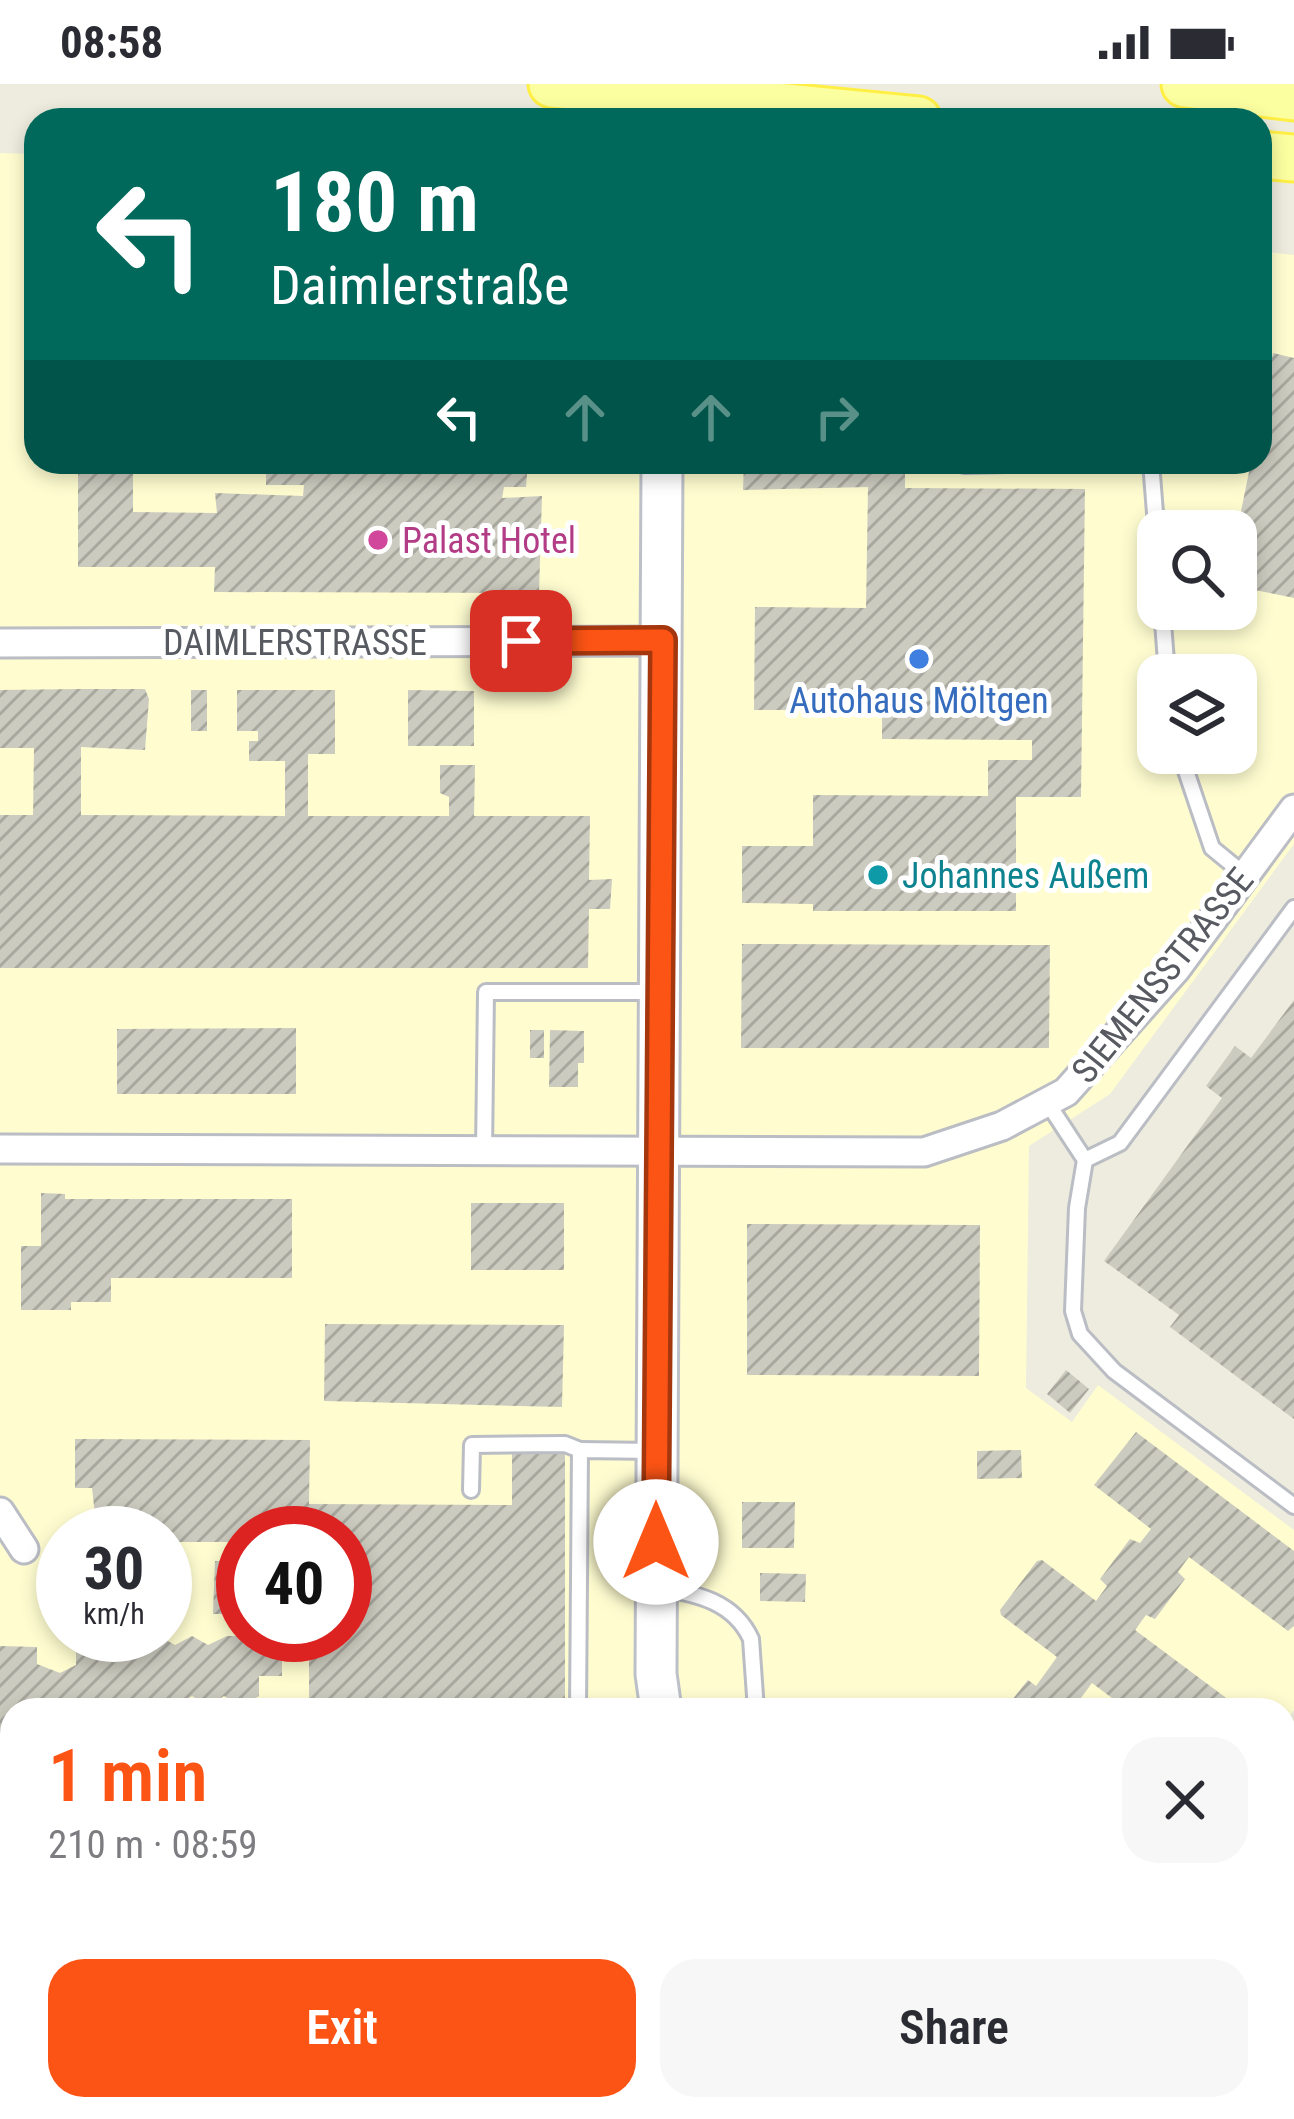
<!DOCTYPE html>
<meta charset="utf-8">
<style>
:root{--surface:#fff;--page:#f7f7f7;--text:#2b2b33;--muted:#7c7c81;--accent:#fc5415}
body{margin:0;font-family:"Roboto Condensed",sans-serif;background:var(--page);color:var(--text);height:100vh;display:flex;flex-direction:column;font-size:45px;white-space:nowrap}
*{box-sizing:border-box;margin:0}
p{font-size:39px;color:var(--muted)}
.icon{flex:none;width:66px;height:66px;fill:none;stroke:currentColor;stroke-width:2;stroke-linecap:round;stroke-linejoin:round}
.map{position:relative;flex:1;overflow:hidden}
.side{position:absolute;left:0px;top:1614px;width:1296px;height:423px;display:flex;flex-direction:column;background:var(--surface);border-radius:36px 36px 0 0;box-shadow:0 6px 18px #0003}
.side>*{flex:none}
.banner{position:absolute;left:24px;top:24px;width:1248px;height:366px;border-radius:36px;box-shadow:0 6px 18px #0003;background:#00695c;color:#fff;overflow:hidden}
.tools{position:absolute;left:1137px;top:426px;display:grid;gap:24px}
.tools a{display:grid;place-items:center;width:120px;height:120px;border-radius:24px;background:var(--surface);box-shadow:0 6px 18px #0003;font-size:60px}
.speed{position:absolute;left:36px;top:1422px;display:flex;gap:24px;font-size:60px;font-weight:700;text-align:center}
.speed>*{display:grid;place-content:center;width:156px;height:156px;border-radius:50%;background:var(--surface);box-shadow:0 6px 18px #0003;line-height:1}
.speed small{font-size:30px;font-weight:400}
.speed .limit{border:18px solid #d22;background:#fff;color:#111}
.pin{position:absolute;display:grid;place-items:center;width:102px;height:102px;color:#fff;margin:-51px;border-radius:24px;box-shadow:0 6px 18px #0006}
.me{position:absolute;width:132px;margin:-66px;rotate:0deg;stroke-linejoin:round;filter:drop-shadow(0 0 9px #0008)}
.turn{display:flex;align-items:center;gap:42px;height:252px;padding:0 48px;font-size:54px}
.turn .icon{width:156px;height:156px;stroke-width:2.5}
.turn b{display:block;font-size:84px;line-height:102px}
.lanes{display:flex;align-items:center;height:114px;padding:0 48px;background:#0003;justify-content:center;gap:60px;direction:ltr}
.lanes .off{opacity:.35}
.round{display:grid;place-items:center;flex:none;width:126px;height:126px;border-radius:36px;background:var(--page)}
.headline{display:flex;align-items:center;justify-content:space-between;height:204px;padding:0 48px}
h1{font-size:72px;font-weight:600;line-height:90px;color:var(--accent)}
.primary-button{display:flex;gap:24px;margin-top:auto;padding:24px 48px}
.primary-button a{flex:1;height:138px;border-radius:36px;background:var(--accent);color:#fff;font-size:48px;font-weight:600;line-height:138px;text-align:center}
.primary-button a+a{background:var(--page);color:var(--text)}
.status{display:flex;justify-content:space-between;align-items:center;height:84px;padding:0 60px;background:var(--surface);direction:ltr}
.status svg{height:33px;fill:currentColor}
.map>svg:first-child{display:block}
.commercial{fill:#fffdd0;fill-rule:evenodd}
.building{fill:url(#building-hatch)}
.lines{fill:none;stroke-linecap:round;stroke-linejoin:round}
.lane-casing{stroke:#bbbdc4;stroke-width:20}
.street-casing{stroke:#bbbdc4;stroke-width:33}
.secondary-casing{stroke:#bec0c8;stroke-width:45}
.primary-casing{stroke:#ffef44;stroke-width:51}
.lane{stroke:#fff;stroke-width:14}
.street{stroke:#fff;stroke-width:27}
.secondary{stroke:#fff;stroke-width:39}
.primary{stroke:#fcffa0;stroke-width:45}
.route-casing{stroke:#a4370e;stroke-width:30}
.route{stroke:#fc5415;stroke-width:21}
.hotel-dot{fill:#d1479c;stroke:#fff;stroke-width:4.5}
.shop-dot{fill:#3f7fe0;stroke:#fff;stroke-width:4.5}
.culture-dot{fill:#0f9aa8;stroke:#fff;stroke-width:4.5}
.labels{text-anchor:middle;stroke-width:10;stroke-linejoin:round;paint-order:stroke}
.hotel-label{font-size:36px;fill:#b23c85;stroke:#fff;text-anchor:start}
.street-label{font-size:36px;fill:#575a61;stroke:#fff}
.shop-label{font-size:36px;fill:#366cbe;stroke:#fff}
.culture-label{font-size:36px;fill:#0d838f;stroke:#fff;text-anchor:start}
</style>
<div class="status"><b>08:58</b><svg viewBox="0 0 49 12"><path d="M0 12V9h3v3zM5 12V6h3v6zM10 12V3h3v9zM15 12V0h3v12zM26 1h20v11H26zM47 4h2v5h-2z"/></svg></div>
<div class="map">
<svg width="1294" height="2035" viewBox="0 0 1294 2035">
<defs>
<pattern id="building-hatch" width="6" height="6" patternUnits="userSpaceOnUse" patternTransform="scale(3)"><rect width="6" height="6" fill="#cccbbf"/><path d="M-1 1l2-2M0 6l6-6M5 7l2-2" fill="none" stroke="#a8a89f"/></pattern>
</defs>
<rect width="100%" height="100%" fill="#edecde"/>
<path class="commercial" d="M 0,69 L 36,70 L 36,378 L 1260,378 L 1260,167 L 1294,171 L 1294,760 L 1110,1010 L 1029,1062 L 1026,1304 L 1072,1338 L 1098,1301 L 1294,1446 L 1294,1626 L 1284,1640 L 1284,1626 L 12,1626 L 12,2025 L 1002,2025 L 994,2035 L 0,2035 ZM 1158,447 L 1236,447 L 1236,525 L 1158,525 ZM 1158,591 L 1236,591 L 1236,669 L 1158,669 ZM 63,1449 L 165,1449 L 165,1551 L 63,1551 ZM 243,1449 L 345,1449 L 345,1551 L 243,1551 Z"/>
<g class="building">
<polygon points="1273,269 1294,274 1294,514 1236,502 1236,452 1251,378 1260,378 1260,332"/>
<polygon points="78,378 133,378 133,428 217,429 215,409 303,412 304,401 266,401 266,378 528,378 526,403 504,403 502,414 542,412 539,509 214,508 215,483 78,483"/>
<polygon points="744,378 905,378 905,404 1085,405 1081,713 1016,713 1016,827 813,827 813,820 742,819 742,762 813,762 813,711 988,712 988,676 1032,676 1032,656 882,655 882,626 754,626 755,523 866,524 868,403 743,406"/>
<polygon points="78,605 145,605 149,615 145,666 81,663 81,731 285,732 285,677 249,677 249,657 258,657 258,647 237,647 237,606 335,606 335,670 308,670 308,732 449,732 449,713 440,709 440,681 475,681 474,732 590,732 589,796 612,795 610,825 589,825 588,884 0,884 0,731 33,731 34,664 0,664 0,606"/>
<rect x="191" y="606" width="16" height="41"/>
<polygon points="408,606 474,607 474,662 408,662"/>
<polygon points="742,860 1050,861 1049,964 741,964"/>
<polygon points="1294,916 1294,1335 1170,1243 1179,1231 1104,1177 1222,1014 1206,1002 1235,962 1251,974"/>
<polygon points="296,944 296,1010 117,1010 117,945"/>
<rect x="530" y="946" width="14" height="28"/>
<polygon points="550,946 584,947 584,979 578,979 578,1003 549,1003"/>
<polygon points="41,1109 65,1110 65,1115 292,1115 292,1194 111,1194 111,1218 71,1218 71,1226 21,1226 21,1162 41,1162"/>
<rect x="471" y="1119" width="93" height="67"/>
<polygon points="747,1140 980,1141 979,1292 747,1291"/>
<polygon points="325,1240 564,1241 562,1323 324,1317"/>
<polygon points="1066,1286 1089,1305 1070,1329 1047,1310"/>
<polygon points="1136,1348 1294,1467 1294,1542 1288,1547 1189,1473 1178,1488 1185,1495 1155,1535 1146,1531 1135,1546 1233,1619 1232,1626 1128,1626 1092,1599 1072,1626 1004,1626 1028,1596 1036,1602 1057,1573 1001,1531 1000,1526 1037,1477 1042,1476 1096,1517 1107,1502 1100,1495 1130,1455 1140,1459 1151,1445 1094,1401"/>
<polygon points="75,1355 310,1356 309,1420 512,1421 512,1369 565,1369 565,1625 309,1624 309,1551 345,1551 345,1449 243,1449 243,1458 165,1458 165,1449 97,1449 92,1404 75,1404"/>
<polygon points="1021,1366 1022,1394 977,1395 977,1367"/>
<polygon points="742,1418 795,1418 794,1464 742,1464"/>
<polygon points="215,1477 243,1477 243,1530 213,1530"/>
<polygon points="760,1489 806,1490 805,1518 760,1517"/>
<polygon points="94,1552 110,1561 126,1552 143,1561 159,1552 175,1561 192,1552 208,1561 227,1552 282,1552 282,1592 259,1592 259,1612 241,1622 224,1612 208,1622 192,1612 176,1621 176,1626 12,1626 12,1650 0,1650 0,1562 37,1563 37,1580 60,1589 76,1581 76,1562"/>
<polygon points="0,1723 12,1723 12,2025 113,2025 113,2035 0,2035"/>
<polygon points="1294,1971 1294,2003 1284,1995 1284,1985"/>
<polygon points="331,2025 520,2025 514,2035 349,2035"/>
<polygon points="1181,2025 1229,2025 1222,2035 1206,2027 1200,2035 1195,2035"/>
</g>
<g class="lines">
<defs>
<g id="lane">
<polyline points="952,378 965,381 1101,378"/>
<polyline points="1151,378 1158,467"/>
<polyline points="1162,525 1167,591"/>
<polyline points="1180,669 1212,764 1245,791"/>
<polyline points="1047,1018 1085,1076 1077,1124 1073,1227 1080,1250 1114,1287 1294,1422"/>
<polyline points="484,1068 486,908 654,908"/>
<polyline points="1085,1076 1120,1059 1294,824"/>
<polyline points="471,1406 472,1361 565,1360 580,1366"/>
<path d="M 661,1504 C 698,1510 734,1518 751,1555 L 756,1626"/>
<polyline points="578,1626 580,1366 655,1367"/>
<polyline points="0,1700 12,1701"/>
<polyline points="299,2025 318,2035"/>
<polyline points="573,2035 581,2025"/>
<polyline points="686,2035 691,2025"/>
</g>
<g id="street">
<polyline points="0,559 663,557"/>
<polyline points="0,1065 924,1068 1002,1042 1066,1008 1176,885 1294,725"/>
<polyline points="0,1428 24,1465"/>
<polyline points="192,2035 197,2025"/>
</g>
<g id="secondary">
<polyline points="661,1626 656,1590 662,378"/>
<polyline points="1284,1752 1294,1738"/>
<polyline points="886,2025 898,2035"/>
<polyline points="943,2025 957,2035"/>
<polyline points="1069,2035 1077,2025"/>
</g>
<g id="primary">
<polyline points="552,0 918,36"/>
<polyline points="1185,0 1294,13"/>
<polyline points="1260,71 1294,74"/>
</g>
</defs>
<use href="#lane" class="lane-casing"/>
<use href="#street" class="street-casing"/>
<use href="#secondary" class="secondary-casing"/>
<use href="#primary" class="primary-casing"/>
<use href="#lane" class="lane"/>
<use href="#street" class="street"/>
<use href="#secondary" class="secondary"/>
<use href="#primary" class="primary"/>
</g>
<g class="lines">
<defs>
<polyline id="route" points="521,557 663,556 656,1458"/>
</defs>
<use href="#route" class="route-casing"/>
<use href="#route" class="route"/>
</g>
<circle class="hotel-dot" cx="378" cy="456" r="12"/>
<circle class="shop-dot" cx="919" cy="575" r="12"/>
<circle class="culture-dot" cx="878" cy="791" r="12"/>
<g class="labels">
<g class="hotel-label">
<text x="402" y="469">Palast Hotel</text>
</g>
<g class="street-label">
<text x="295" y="571">DAIMLERSTRASSE</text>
<text transform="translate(1162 891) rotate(-51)" y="13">SIEMENSSTRASSE</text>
</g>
<g class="shop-label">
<text x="919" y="629">Autohaus Möltgen</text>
</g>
<g class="culture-label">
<text x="902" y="804">Johannes Außem</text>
</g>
</g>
</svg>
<div class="tools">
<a><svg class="icon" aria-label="search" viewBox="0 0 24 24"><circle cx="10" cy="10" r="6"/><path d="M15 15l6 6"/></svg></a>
<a><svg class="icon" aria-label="layers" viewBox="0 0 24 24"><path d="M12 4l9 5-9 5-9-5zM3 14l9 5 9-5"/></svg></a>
</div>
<div class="speed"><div>30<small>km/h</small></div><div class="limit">40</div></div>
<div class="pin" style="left:521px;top:557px;background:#d93025"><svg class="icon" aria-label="arrive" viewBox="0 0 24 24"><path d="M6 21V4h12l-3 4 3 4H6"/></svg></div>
<svg class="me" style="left:656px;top:1458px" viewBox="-20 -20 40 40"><circle r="19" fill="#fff"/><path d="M0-13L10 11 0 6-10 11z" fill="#fc5415"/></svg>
<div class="banner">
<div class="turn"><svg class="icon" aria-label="left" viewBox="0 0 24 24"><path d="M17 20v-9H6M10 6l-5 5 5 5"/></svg><div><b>180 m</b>Daimlerstraße</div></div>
<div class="lanes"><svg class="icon" aria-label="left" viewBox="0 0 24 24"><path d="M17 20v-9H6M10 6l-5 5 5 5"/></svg><svg class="icon off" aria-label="ahead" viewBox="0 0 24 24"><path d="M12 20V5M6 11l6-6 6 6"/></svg><svg class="icon off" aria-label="ahead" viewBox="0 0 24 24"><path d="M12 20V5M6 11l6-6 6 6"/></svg><svg class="icon off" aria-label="right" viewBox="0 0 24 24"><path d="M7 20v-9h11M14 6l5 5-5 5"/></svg></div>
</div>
<section class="side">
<div class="headline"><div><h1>1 min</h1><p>210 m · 08:59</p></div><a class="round"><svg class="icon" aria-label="close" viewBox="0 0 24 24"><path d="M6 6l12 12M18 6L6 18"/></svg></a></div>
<div class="primary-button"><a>Exit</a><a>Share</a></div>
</section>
</div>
